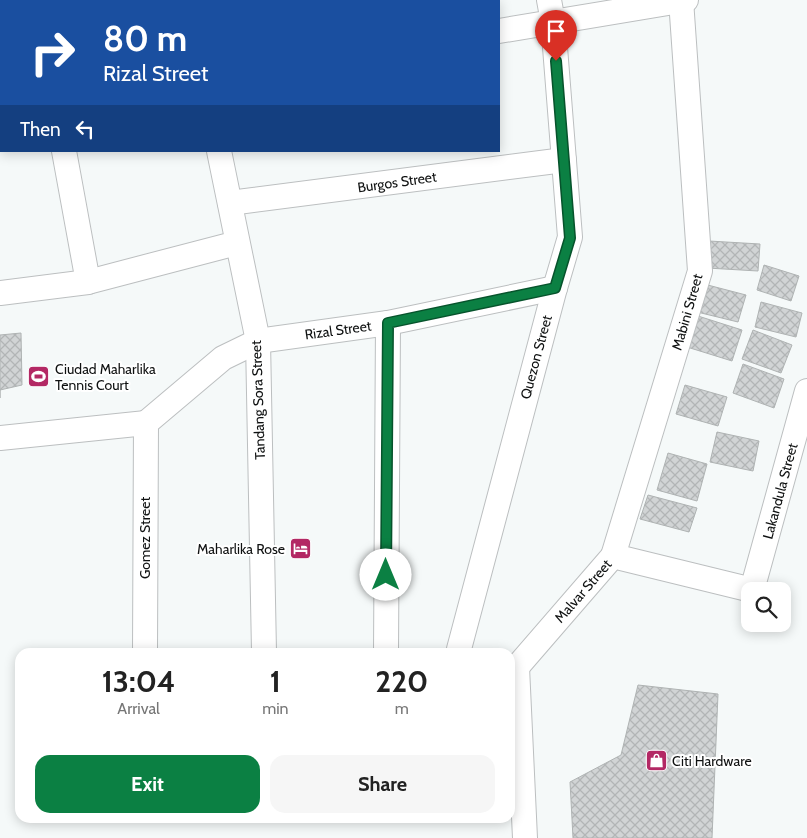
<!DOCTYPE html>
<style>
:root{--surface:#fff;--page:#f6f6f6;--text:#222;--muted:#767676;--accent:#0b8043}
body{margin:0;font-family:Cabin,sans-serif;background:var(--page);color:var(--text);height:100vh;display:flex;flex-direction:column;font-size:19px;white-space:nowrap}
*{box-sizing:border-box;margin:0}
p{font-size:16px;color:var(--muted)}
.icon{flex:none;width:28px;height:28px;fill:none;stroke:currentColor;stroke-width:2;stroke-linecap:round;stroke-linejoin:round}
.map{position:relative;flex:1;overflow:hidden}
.side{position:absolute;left:15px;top:648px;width:500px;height:175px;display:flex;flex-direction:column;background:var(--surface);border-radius:15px;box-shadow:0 2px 12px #0003}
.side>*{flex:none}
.guide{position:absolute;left:0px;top:0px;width:500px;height:152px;box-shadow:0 2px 12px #0003;background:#1a4fa0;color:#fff;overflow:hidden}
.tools{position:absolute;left:741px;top:582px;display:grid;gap:10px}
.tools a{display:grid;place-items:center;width:50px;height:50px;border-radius:10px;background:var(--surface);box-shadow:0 2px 12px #0003;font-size:25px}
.pin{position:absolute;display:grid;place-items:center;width:42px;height:42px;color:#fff;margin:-51px -21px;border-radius:50% 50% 50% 0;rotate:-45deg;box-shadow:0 0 5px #0007}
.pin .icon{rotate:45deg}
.me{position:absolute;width:55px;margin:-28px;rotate:0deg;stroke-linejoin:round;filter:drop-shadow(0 0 4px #0008)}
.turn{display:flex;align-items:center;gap:18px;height:105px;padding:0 20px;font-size:22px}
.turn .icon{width:65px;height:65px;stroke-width:2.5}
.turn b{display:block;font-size:35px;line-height:42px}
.then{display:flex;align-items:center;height:48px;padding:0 20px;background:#0003;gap:10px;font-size:19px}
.eta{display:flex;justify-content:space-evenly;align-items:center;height:85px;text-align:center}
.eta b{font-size:30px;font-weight:700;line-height:35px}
.primary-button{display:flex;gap:10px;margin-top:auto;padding:10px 20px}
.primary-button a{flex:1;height:58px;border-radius:15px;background:var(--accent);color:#fff;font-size:20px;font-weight:700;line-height:58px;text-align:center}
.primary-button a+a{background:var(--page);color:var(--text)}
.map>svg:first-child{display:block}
.building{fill:url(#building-cross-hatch);stroke:#afb3b3}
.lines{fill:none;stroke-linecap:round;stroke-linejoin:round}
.minor-casing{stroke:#bcbfc0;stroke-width:26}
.minor{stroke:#fff;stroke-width:24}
.route-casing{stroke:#07532c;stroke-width:12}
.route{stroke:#0b8043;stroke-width:9}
.labels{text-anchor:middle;stroke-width:4;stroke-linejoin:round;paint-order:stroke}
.street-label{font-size:14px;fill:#0f1111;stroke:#fff}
.poi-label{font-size:14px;fill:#0f1111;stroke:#fff;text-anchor:start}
</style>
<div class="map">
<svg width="807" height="838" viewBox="0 0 807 838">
<defs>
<pattern id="building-cross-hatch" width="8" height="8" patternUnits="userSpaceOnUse" patternTransform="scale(1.25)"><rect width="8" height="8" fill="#d1d4d5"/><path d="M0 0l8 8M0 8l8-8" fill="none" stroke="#b2b5b6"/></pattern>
</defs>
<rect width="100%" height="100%" fill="#f5f9f9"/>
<g class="building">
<polygon points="709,241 760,244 758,271 707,268"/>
<polygon points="764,265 799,276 791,301 757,290"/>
<polygon points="700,283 746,295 738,322 693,311"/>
<polygon points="761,302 802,313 796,337 755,327"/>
<polygon points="698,316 742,330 732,361 687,347"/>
<polygon points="753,330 792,345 781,373 742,359"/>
<polygon points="21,333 22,385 0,390 0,398 0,335"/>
<polygon points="743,364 784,379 774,408 733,393"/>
<polygon points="685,385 727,397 718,426 676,414"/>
<polygon points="717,432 759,441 753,471 710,462"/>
<polygon points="668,453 707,464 697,501 657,490"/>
<polygon points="648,495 697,508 689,532 640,519"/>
<polygon points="638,685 718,694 712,838 573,838 570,782 621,755"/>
</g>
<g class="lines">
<defs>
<g id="minor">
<polyline points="35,0 36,1"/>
<polyline points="186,0 186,1"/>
<polyline points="499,31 686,0"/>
<polyline points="64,151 88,282"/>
<polyline points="219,151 258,341 264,652"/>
<polyline points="230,203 564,160"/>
<polyline points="0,293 88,282 237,243"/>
<polyline points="146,423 223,358 258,341 388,323 555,288"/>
<polyline points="0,438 146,423"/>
<polyline points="613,556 700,271 681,0"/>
<polyline points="459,649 555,288 570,237 553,22 549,0"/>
<polyline points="145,652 146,423"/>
<polyline points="386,652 388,323"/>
<polyline points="517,667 613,556 752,590 807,391"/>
<polyline points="517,667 525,838"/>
</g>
</defs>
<use href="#minor" class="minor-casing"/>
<use href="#minor" class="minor"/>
</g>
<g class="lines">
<defs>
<polyline id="route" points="386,575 388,323 555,288 570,238 556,61"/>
</defs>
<use href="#route" class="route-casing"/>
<use href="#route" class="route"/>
</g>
<defs>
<symbol id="stadium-square" viewBox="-11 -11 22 22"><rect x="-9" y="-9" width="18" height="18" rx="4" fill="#b32864" stroke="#fff"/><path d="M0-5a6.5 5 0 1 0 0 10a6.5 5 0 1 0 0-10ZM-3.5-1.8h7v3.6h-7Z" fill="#fff"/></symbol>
<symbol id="hotel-square" viewBox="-11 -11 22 22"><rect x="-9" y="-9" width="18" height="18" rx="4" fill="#b32864" stroke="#fff"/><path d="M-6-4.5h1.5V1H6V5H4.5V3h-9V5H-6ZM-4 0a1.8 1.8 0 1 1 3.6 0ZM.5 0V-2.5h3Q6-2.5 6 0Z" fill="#fff"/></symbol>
<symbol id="shop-square" viewBox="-11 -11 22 22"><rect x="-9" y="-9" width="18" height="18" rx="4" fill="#b32864" stroke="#fff"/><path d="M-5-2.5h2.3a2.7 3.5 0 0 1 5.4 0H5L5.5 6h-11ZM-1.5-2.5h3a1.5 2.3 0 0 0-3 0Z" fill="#fff"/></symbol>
</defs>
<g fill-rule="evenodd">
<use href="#stadium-square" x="26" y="364" width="25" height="25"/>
<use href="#hotel-square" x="288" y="536" width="25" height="25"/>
<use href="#shop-square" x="644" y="748" width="25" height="25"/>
</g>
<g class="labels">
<g class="street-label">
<text transform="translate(397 182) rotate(-8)" y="5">Burgos Street</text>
<text transform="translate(687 312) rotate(-74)" y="5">Mabini Street</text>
<text transform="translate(338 330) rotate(-8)" y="5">Rizal Street</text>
<text transform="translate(536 357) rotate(-75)" y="5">Quezon Street</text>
<text transform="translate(258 400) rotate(-92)" y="5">Tandang Sora Street</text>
<text transform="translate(780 491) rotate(-75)" y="5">Lakandula Street</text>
<text transform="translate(145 538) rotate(-90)" y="5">Gomez Street</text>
<text transform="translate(583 591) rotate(-49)" y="5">Malvar Street</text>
</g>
<g class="poi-label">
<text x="55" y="374">Ciudad Maharlika<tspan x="55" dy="16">Tennis Court</tspan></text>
<text x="285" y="554" text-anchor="end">Maharlika Rose</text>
<text x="672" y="766">Citi Hardware</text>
</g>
</g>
</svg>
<div class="tools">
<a><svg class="icon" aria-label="search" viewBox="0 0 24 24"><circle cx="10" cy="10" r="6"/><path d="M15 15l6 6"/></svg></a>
</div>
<div class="pin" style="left:556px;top:61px;background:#d93025"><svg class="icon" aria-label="arrive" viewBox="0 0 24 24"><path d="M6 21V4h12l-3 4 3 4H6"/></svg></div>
<svg class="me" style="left:386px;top:575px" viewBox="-20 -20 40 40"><circle r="19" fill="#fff"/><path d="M0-13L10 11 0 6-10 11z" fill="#0b8043"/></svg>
<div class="guide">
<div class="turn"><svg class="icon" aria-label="right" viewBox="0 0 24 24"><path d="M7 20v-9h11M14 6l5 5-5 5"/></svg><div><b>80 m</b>Rizal Street</div></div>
<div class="then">Then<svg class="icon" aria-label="left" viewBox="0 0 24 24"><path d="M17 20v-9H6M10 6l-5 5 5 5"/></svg></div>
</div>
<section class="side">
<div class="eta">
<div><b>13:04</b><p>Arrival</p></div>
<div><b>1</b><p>min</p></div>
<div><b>220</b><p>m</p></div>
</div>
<div class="primary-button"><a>Exit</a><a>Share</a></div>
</section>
</div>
